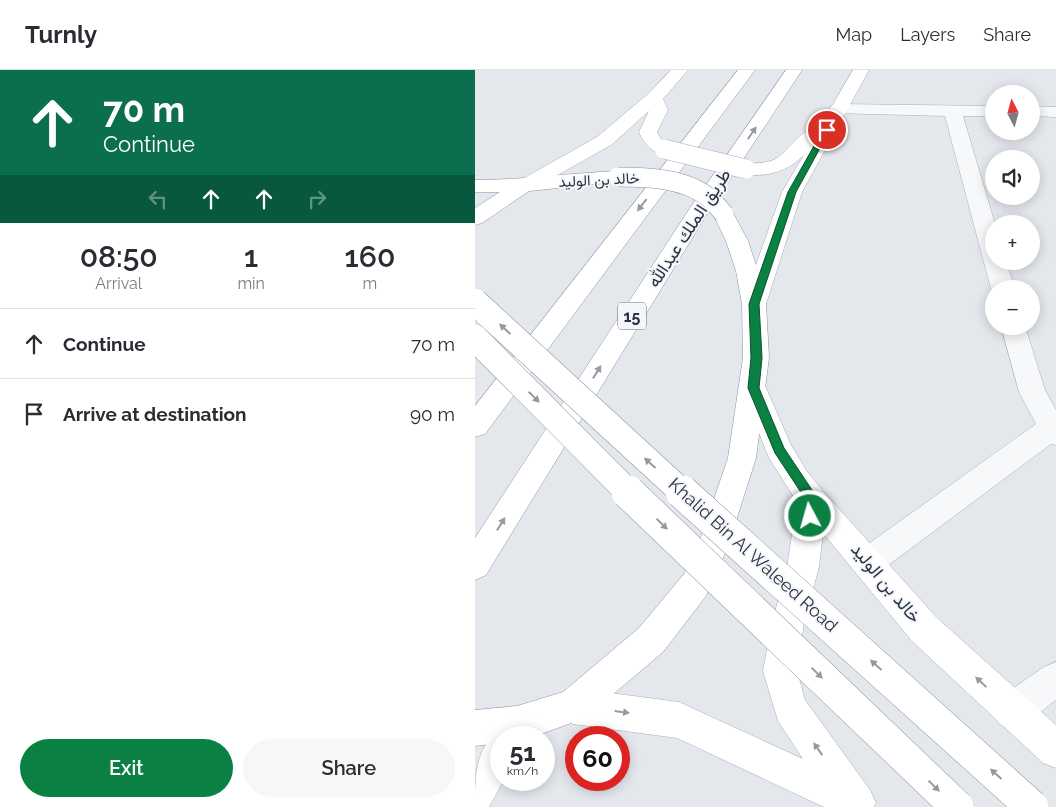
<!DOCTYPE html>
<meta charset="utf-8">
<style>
:root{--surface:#fff;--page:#f7f7f7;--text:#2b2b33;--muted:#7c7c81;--line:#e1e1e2;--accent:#0b8043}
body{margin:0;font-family:Raleway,Vazirmatn,sans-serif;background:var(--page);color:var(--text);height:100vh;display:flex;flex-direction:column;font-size:19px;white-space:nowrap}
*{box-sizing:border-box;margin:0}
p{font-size:16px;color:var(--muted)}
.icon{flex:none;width:28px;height:28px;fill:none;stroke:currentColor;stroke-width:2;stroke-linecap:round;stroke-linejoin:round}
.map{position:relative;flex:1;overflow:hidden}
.sheet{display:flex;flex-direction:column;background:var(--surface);width:475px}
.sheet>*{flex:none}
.top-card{background:#0b6e4f;color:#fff;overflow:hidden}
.needle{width:32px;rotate:354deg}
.fabs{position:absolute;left:510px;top:15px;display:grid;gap:10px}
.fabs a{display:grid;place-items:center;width:55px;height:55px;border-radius:50%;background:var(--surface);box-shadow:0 2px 12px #0003;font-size:25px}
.speed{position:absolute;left:15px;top:656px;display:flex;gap:10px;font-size:25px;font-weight:700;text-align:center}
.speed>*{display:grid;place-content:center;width:65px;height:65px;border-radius:50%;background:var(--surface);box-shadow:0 2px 12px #0003;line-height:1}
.speed small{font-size:12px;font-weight:400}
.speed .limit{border:8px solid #d22;background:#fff;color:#111}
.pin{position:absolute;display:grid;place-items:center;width:42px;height:42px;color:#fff;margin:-21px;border:2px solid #fff;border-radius:50%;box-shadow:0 1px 5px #0007}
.me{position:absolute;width:55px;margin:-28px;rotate:354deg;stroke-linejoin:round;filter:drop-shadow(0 0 4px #0008)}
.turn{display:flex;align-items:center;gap:18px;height:105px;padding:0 20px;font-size:22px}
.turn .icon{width:65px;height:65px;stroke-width:2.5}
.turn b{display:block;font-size:35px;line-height:42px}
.lanes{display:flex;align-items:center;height:48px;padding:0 20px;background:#0003;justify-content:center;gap:25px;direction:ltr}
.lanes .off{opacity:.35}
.eta{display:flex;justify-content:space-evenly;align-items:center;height:85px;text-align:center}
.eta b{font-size:30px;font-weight:600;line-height:35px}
.primary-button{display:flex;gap:10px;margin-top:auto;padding:10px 20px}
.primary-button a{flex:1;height:58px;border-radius:30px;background:var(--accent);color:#fff;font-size:20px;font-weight:600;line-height:58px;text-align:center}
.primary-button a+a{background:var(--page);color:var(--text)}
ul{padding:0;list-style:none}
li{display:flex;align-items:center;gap:15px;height:70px;padding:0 20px;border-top:1px solid var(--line)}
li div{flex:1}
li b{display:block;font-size:19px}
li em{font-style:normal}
header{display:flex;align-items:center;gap:30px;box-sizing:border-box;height:70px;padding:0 25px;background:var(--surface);border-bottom:1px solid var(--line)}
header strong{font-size:24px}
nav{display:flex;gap:28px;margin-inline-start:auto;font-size:18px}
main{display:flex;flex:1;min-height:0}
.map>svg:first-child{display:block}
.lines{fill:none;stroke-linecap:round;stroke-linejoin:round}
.minor-casing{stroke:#a9aeb7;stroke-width:1}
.major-casing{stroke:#a3abb8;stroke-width:1}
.highway-casing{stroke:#8b94a3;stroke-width:1}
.minor{fill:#f7f8fa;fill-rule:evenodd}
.major{fill:#fff;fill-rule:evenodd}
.highway{fill:#fff;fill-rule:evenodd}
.major-bridge-casing{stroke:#a3abb8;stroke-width:20;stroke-linecap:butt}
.highway-bridge-far2-casing{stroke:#8b94a3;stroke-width:20;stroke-linecap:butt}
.highway-bridge-far1-casing{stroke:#8b94a3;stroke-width:27;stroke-linecap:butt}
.highway-bridge-casing{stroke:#8b94a3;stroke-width:34;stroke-linecap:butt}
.major-bridge{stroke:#fff;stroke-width:19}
.highway-bridge-far2{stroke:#fff;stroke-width:19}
.highway-bridge-far1{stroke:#fff;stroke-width:26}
.highway-bridge{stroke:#fff;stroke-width:33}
.oneway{fill:#959aa2}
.route{fill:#0b8043;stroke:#07532c}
.labels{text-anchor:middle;stroke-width:4;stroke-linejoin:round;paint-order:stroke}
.far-street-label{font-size:15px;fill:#2b3445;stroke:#f4f6f9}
.shield{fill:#f4f6f9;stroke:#676e7b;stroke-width:1}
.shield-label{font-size:16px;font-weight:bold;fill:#2b3445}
.street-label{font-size:18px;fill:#2b3445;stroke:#f4f6f9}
</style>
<header>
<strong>Turnly</strong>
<nav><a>Map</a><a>Layers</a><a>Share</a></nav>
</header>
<main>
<section class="sheet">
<div class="top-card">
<div class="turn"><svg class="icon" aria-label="ahead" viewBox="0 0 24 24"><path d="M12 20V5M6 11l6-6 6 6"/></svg><div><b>70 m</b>Continue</div></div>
<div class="lanes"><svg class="icon off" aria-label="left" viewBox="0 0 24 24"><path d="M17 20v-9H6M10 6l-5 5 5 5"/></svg><svg class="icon" aria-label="ahead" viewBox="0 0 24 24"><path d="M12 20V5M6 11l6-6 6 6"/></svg><svg class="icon" aria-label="ahead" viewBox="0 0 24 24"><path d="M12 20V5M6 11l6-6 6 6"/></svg><svg class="icon off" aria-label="right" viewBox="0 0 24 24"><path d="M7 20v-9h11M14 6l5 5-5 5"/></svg></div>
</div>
<div class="eta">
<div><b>08:50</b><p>Arrival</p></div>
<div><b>1</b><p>min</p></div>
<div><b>160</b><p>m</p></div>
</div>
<ul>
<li><svg class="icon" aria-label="ahead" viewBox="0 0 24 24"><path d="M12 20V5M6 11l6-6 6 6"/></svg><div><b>Continue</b></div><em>70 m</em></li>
<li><svg class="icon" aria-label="arrive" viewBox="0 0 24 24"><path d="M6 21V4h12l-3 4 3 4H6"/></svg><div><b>Arrive at destination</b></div><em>90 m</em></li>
</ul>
<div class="primary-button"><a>Exit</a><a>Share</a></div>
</section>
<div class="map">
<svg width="581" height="737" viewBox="0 0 581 737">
<rect width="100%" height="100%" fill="#e4e7ec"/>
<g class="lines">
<defs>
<g id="minor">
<polygon points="363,34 519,36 519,46 488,46 520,154 519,191 531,191 540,219 519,219 519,223 516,219 470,46 357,43 354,39 357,35"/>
<polygon points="556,36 581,37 581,47 556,46"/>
<polygon points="526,256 550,256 570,320 581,340 581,375 576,374 404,502 393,507 382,502 377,492 382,482 561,354 544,322"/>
<polygon points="581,592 581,630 550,654 537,659 524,654 519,641 524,628 569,597"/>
</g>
<g id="major">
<path d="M 196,0 L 213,0 L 188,29 L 193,40 L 182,62 L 186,69 L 199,79 L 196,83 C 179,87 170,75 164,62 L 174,41 L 136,75 L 56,120 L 49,122 L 42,120 L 39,116 L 42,112 L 122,67 L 173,24 Z"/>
<path d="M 378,0 L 394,0 L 327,122 L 291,234 L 287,240 L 279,243 L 271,240 L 267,234 L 307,122 L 329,85 C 313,102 287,109 264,103 L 261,99 L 264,95 C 277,92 291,95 302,88 C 316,80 324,58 343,60 Z"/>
<polygon points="279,308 288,311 316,375 331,400 347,420 461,547 581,655 581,698 568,693 437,571 348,463 344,497 329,553 322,601 330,630 395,720 401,733 399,737 349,737 202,668 98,654 86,648 80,636 86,624 98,618 204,632 328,689 303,651 288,601 297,553 312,497 322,432 294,388 266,318 270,311"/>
<path d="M 26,662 L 39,668 L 26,668 L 26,710 L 29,710 L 14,737 L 0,737 C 0,707 0,675 26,662 Z"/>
</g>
<g id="highway">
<polygon points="263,0 280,0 10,364 0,367 0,336"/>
<polygon points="311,0 327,0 232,144 11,505 0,510 0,468 215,138"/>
<path d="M 143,101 L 150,103 L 153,107 L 150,111 L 54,121 L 7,153 L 0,155 L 0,138 L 25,122 L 0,122 L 0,110 C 49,110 95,103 143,101 Z"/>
<polygon points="249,137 256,139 273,171 283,201 291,234 294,288 281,388 252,479 231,526 188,582 110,648 55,668 26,668 26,673 0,676 0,640 42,636 88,622 164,558 209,504 223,476 253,388 268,288 267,234 261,201 251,171 238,144 242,139"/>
</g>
</defs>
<use href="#minor" class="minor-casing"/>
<use href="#major" class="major-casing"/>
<use href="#highway" class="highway-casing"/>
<use href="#minor" class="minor"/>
<use href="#major" class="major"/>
<use href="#highway" class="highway"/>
<defs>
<polyline id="major-bridge" points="189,79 271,99"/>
<path id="highway-bridge-far2" d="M 143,107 C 172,107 209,108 233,127 C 239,132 244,138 249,144"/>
<g id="highway-bridge-far1">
<polyline points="0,232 208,423"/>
<polyline points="0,268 154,423"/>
</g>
<g id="highway-bridge">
<polyline points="153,422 482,737"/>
<polyline points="207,422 557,737"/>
</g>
</defs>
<use href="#major-bridge" class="major-bridge-casing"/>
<use href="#highway-bridge-far2" class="highway-bridge-far2-casing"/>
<use href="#highway-bridge-far1" class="highway-bridge-far1-casing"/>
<use href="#highway-bridge" class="highway-bridge-casing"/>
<use href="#major-bridge" class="major-bridge"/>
<use href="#highway-bridge-far2" class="highway-bridge-far2"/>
<use href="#highway-bridge-far1" class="highway-bridge-far1"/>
<use href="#highway-bridge" class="highway-bridge"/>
</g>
<defs><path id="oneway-solid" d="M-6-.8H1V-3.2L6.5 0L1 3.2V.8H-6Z" transform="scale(1.25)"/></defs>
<g class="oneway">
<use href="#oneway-solid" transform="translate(277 63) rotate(-56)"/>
<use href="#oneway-solid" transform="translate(167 135) rotate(128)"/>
<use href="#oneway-solid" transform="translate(30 259) rotate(-137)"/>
<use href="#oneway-solid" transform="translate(122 302) rotate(-58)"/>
<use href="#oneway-solid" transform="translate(59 327) rotate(45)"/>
<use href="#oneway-solid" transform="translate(175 393) rotate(-138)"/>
<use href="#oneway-solid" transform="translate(26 454) rotate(-58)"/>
<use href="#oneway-solid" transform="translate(187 454) rotate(44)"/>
<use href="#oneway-solid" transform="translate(401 595) rotate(-138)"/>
<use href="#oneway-solid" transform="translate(342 603) rotate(44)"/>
<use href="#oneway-solid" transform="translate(506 612) rotate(-137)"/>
<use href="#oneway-solid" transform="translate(147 642) rotate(7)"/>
<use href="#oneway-solid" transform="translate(343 679) rotate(-125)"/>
<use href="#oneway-solid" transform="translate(521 704) rotate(-138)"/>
<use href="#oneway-solid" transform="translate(459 716) rotate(44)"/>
</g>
<polygon class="route" points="352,58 355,60 321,122 284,234 287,288 284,318 309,378 343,429 341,446 335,452 329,446 331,430 300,383 273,318 276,288 274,234 313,122 348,60"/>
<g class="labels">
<g class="far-street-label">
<text transform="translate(124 110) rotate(-3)" y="5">خالد بن الوليد</text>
</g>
<rect class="shield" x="143" y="232.5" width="28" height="27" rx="4"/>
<g class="shield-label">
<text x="157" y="252">15</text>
</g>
<g class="street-label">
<text transform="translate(214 158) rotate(-57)" y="6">طريق الملك عبدالله</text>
<text transform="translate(278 485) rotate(42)" y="6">Khalid Bin Al Waleed Road</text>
<text transform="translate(411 513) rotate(50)" y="6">خالد بن الوليد</text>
</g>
</g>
</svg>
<div class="fabs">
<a><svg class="needle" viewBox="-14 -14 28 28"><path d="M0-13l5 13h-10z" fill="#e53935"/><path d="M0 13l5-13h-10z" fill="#7c7c81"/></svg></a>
<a><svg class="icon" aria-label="sound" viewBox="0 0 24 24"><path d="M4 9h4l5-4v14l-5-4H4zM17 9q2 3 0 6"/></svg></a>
<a>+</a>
<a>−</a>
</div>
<div class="speed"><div>51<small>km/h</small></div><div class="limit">60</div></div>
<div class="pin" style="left:352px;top:60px;background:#d93025"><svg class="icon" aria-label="arrive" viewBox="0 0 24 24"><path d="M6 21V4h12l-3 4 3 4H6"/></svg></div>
<svg class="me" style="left:335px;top:446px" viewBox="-20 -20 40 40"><circle r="17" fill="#0b8043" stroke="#fff" stroke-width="3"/><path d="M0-11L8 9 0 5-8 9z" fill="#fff"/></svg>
</div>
</main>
